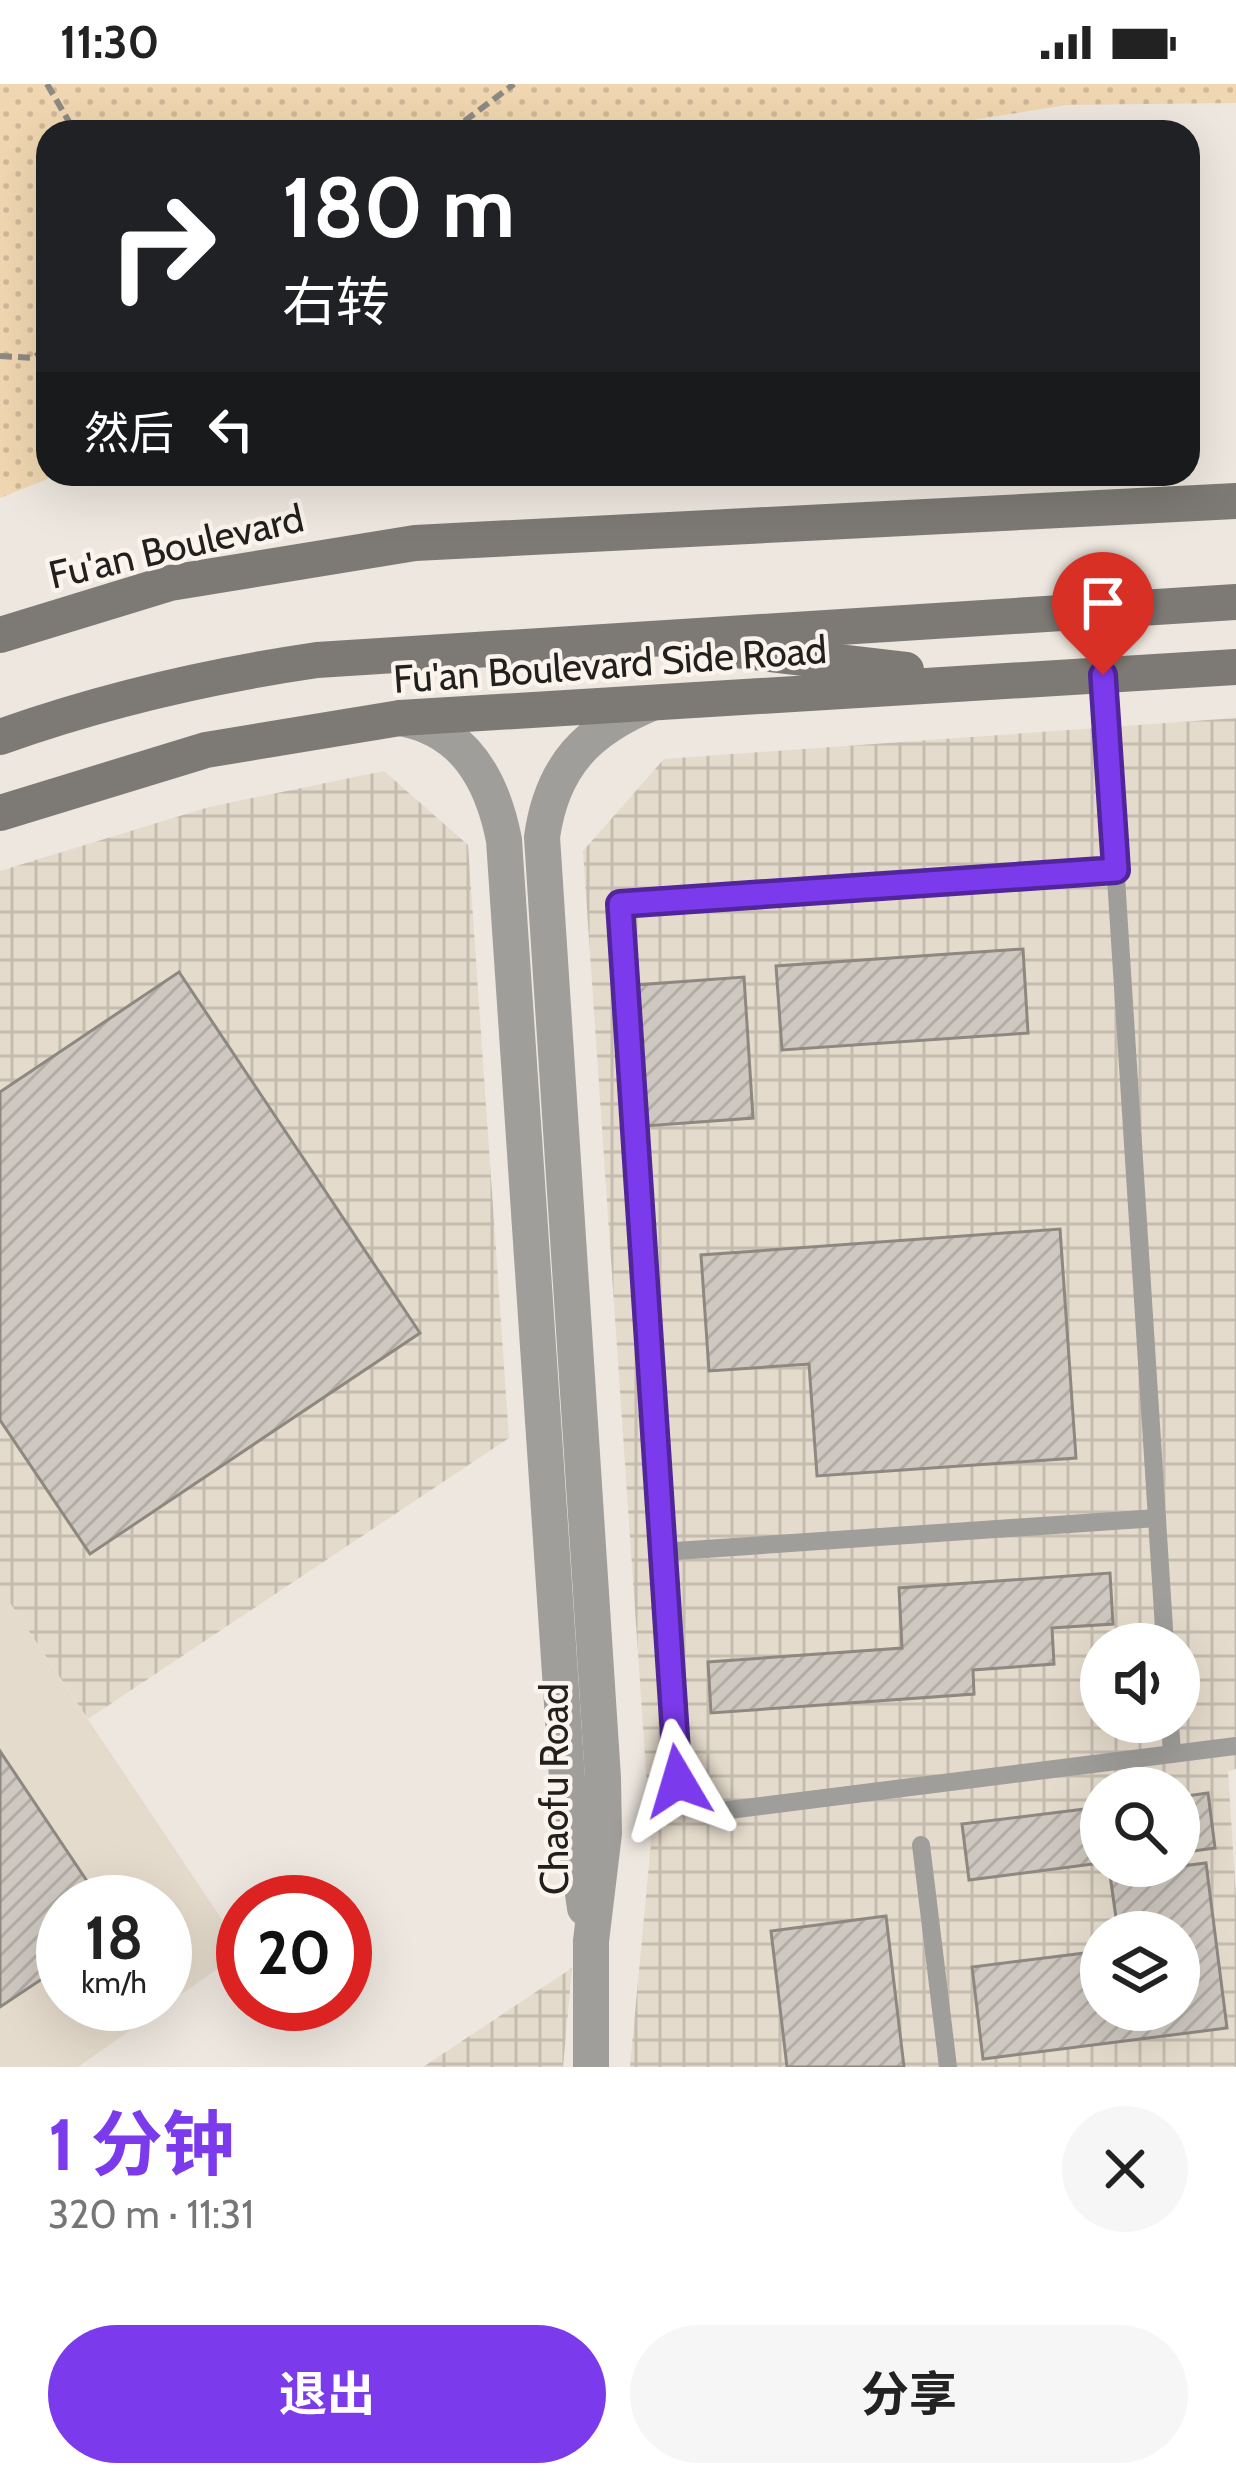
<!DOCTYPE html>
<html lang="zh">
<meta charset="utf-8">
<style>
:root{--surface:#fff;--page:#f6f6f6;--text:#222;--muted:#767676;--accent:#7c3aed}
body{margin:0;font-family:Cabin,"Noto Sans SC",sans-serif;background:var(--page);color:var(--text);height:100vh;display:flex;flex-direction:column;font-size:45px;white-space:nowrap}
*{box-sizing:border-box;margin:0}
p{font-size:39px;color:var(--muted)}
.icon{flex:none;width:66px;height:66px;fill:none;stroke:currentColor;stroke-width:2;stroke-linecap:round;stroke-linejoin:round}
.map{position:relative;height:1983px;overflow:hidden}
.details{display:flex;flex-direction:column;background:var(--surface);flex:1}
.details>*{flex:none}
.hud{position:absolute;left:36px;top:36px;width:1164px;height:366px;border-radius:36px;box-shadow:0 12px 48px #0002;background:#202124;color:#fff;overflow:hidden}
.controls{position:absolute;left:1080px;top:1539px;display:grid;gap:24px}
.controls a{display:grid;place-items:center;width:120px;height:120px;border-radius:50%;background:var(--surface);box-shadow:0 12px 48px #0002;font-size:60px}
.speed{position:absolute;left:36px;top:1791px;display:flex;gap:24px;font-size:60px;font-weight:700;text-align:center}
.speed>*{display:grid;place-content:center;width:156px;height:156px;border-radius:50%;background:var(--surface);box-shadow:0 12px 48px #0002;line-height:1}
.speed small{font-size:30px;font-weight:400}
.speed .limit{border:18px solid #d22;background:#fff;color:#111}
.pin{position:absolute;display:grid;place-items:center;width:102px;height:102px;color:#fff;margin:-123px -51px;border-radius:50% 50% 50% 0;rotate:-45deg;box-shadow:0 0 12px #0007}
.pin .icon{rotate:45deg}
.me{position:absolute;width:132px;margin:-66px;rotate:353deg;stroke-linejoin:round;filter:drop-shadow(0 0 9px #0008)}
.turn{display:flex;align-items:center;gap:42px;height:252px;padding:0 48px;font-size:54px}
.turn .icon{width:156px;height:156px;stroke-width:2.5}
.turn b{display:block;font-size:84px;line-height:102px}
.then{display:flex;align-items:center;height:114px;padding:0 48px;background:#0003;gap:24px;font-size:45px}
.round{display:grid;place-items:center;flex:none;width:126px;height:126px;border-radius:63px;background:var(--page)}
.headline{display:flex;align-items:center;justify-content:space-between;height:204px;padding:0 48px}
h1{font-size:72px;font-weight:700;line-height:90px;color:var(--accent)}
.button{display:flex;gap:24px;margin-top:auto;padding:24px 48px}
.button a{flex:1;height:138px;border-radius:72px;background:var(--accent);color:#fff;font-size:48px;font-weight:700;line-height:138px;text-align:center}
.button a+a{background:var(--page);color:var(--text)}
.status{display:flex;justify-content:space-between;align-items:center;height:84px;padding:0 60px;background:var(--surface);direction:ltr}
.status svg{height:33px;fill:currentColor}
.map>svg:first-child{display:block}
.built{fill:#e5dbcc;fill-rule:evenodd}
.industrial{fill:url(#industrial-grid);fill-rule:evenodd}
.park{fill:url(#park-dots)}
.building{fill:url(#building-hatch);stroke:#8d8880;stroke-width:3}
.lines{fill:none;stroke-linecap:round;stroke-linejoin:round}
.path{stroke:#8d8983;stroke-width:6;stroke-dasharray:12 6;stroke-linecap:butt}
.lane{stroke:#a09e9a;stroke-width:18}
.street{stroke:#a09e9a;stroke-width:36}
.secondary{stroke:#7d7a75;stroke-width:36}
.route-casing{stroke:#51269a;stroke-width:30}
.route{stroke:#7c3aed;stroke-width:21}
.labels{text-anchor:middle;stroke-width:9;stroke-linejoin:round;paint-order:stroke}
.street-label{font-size:39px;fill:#22201d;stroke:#faf4ec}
</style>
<div class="status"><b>11:30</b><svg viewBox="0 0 49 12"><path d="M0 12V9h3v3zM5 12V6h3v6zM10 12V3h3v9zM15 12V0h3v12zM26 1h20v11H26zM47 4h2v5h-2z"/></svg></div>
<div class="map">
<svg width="1236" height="1983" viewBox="0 0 1236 1983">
<defs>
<pattern id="industrial-grid" width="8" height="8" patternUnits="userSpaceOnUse" patternTransform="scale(3)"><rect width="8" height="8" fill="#e5dbcc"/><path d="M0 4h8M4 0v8" fill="none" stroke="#c4bcaf"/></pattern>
<pattern id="park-dots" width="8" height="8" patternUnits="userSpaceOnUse" patternTransform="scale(3)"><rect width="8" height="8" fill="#f0d7b1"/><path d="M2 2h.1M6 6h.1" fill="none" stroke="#ceb898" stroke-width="1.8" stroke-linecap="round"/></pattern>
<pattern id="building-hatch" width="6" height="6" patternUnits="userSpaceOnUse" patternTransform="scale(3)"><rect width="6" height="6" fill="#cec8c0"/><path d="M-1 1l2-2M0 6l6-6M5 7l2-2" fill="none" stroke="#b1aca5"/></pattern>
</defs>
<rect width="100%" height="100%" fill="#ede7df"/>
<path class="built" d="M 0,1504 L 243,1867 L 78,1983 L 0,1983 ZM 63,1818 L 165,1818 L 165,1920 L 63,1920 Z"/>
<g class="industrial">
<path d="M 1236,634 L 1236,1685 L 1228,1687 L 1236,1812 L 1236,1983 L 630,1983 L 651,1759 L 583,767 L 664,675 ZM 1101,1560 L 1179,1560 L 1179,1638 L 1101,1638 ZM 1101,1704 L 1179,1704 L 1179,1782 L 1101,1782 ZM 1101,1848 L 1179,1848 L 1179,1926 L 1101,1926 Z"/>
<polygon points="384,687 468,761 509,1354 88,1635 0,1504 0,787 209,723"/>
<polygon points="572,1884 563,1983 423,1983"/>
</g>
<polygon class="park" points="0,0 1236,0 1236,19 1066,21 898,48 48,48 48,390 60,390 0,414"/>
<g class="building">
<polygon points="1023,865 1028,949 782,966 776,882"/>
<polygon points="179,888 420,1249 90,1470 0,1336 0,1008"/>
<polygon points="744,893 753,1034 645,1042 636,901"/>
<polygon points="1060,1145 1076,1374 817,1392 809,1280 709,1287 701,1171"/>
<polygon points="1110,1489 1113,1540 1052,1544 1054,1580 973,1586 974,1610 711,1629 708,1578 902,1564 899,1504"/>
<polygon points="0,1667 101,1818 63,1818 63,1881 0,1923"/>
<polygon points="1208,1709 1215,1764 1179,1769 1179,1713"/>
<polygon points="1101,1723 1101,1779 969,1796 962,1740"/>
<polygon points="1206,1779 1227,1944 983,1975 972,1883 1101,1867 1101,1926 1179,1926 1179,1848 1118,1848 1110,1791"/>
<polygon points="886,1832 904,1983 787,1983 771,1847"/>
</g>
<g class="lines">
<g class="path">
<polyline points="47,0 75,48"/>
<polyline points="450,48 514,0"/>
<polyline points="0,272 33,274 48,264"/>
</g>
<g class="lane">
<polyline points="1103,591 1165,1560"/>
<polyline points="1116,786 620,820 674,1683 696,1719 721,1727 1236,1662"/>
<polyline points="661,1468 1157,1434"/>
<polyline points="1170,1638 1172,1670"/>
<polyline points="921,1761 948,1983"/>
</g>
<g class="street">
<path d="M 400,634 C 464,645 492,695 504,756 L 567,1694 L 585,1824"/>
<path d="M 591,1983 L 591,1857 L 604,1749 L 603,1694 L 542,753 C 552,682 587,646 652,619"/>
</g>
<g class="secondary">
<polyline points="0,551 170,499 415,459 1236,417"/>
<polyline points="728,565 906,586"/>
<path d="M 0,653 C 104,616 208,592 317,576 L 1236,518"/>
<polyline points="0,729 206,666 400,634 1236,583"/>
</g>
</g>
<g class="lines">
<defs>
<polyline id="route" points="678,1697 620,820 1116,786 1103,591"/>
</defs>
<use href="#route" class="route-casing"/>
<use href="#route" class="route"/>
</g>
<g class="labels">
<g class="street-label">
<text transform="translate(176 462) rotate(-13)" y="14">Fu'an Boulevard</text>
<text transform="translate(610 580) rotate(-4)" y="14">Fu'an Boulevard Side Road</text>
<text transform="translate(554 1705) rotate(-90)" y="14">Chaofu Road</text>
</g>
</g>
</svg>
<div class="controls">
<a><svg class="icon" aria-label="sound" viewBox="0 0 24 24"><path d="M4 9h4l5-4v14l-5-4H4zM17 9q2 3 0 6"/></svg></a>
<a><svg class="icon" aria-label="search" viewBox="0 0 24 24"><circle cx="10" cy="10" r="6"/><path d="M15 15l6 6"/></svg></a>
<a><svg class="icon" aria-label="layers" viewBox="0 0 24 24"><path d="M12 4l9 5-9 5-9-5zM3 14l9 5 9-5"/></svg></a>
</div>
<div class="speed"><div>18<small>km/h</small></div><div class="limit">20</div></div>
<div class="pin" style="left:1103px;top:591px;background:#d93025"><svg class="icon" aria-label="arrive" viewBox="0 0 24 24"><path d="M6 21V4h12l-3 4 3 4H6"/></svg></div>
<svg class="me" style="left:678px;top:1697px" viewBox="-20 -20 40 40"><path d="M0-17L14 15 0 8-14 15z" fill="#7c3aed" stroke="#fff" stroke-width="4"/></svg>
<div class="hud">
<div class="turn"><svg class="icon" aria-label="right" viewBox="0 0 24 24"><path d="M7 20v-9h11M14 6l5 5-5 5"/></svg><div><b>180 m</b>右转</div></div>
<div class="then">然后<svg class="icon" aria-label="left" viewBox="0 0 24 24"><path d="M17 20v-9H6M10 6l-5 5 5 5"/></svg></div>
</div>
</div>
<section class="details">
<div class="headline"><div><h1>1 分钟</h1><p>320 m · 11:31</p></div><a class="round"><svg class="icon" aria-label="close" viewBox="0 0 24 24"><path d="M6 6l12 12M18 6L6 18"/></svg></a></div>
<div class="button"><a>退出</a><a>分享</a></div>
</section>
